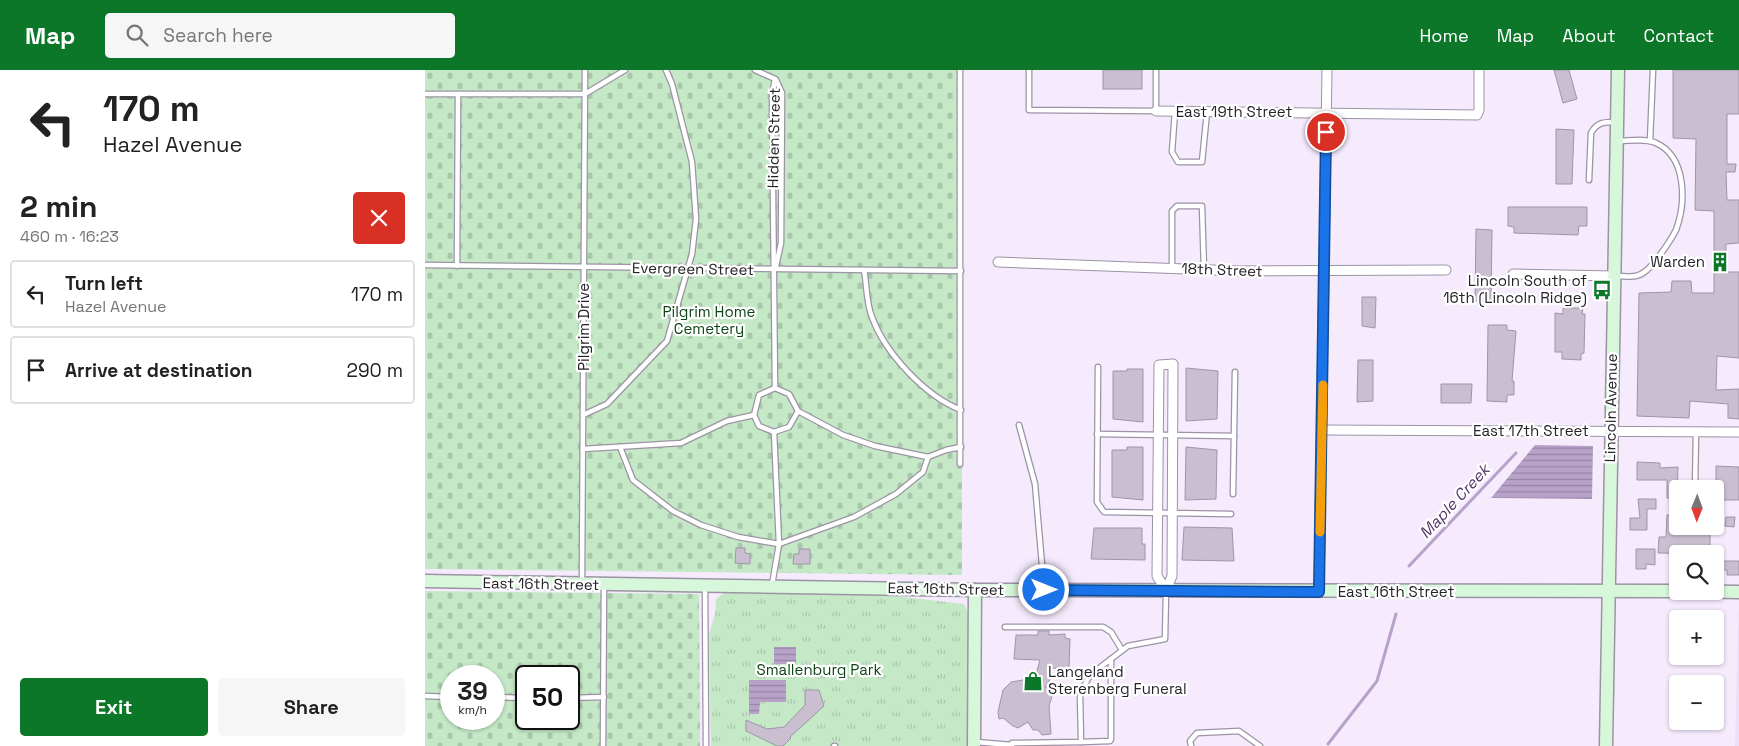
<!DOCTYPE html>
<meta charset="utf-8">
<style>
:root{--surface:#fff;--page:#f6f6f6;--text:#222;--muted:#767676;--line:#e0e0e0;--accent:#0c7629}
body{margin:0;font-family:"Space Grotesk",sans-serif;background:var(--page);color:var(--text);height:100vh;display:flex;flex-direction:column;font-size:19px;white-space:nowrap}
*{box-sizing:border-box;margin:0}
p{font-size:16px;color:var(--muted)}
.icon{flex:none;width:28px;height:28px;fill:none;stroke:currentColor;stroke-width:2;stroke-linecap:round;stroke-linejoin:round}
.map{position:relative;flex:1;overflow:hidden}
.panel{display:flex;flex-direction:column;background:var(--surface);width:425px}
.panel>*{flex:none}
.top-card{background:#fff;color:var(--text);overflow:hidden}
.needle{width:32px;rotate:181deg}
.tools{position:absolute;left:1244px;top:410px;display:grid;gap:10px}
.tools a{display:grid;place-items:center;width:55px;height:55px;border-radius:5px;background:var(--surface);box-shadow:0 1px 4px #0004;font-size:25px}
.speed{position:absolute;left:15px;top:595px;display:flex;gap:10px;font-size:25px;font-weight:700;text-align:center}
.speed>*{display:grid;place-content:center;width:65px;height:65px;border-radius:50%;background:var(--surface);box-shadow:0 1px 4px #0004;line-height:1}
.speed small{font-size:12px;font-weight:400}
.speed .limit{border:2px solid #111;border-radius:8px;background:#fff;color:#111}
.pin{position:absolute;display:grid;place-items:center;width:42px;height:42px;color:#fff;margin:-21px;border:2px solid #fff;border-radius:50%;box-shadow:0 1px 5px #0007}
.me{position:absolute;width:55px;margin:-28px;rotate:90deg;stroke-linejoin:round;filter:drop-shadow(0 0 4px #0008)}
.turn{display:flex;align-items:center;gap:18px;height:105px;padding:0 20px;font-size:22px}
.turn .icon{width:65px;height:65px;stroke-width:2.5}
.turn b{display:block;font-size:35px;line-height:42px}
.round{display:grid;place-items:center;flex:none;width:52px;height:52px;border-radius:5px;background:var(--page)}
.head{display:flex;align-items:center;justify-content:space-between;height:85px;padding:0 20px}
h1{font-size:30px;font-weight:700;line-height:38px}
.primary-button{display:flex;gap:10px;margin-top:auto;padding:10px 20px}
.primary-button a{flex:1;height:58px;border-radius:5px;background:var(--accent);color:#fff;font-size:20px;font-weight:700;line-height:58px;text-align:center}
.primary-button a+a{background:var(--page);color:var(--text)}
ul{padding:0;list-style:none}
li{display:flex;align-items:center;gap:15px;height:68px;margin:0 10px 8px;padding:0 10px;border:2px solid var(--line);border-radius:5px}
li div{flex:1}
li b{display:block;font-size:19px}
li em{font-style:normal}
header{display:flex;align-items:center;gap:30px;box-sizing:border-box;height:70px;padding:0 25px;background:var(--accent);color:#fff}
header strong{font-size:24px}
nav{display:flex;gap:28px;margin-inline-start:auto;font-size:18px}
.search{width:350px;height:45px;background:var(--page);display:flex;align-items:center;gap:12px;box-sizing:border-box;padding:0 18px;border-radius:5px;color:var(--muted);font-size:19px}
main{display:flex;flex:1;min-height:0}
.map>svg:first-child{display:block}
.built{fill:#ecdef7}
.cemetery{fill:url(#cemetery-stones);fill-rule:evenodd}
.park{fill:url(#park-tufts)}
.water{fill:url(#water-rules)}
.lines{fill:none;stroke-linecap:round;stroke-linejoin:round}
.stream{stroke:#b8a2c9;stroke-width:3}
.building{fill:#c9bfd0;stroke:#9e95a6}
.lane-casing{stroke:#9c93a4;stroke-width:7}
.street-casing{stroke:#9c93a4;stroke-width:11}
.secondary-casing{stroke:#9c93a4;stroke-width:15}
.lane{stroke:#fff;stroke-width:4.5}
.street{stroke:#fff;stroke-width:9}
.secondary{stroke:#d6f7da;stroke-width:12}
.route-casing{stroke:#114b97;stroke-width:12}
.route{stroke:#1a73e8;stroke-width:9}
.slow{stroke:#f59e0b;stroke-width:9}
.labels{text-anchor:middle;stroke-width:4.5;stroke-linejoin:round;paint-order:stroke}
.street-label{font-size:15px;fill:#252228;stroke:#fff}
.poi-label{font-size:15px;fill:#252228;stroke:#fff;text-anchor:end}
.park-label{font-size:15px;fill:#0d4418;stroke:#fff}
.water-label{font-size:16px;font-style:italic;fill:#543669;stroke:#fff}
</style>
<header>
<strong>Map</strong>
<div class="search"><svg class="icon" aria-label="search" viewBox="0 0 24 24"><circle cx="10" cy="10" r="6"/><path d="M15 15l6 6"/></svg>Search here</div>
<nav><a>Home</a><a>Map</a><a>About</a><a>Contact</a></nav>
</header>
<main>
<section class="panel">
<div class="top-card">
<div class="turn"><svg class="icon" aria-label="left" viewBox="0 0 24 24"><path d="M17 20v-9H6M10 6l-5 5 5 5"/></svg><div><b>170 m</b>Hazel Avenue</div></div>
</div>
<div class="head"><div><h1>2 min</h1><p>460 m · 16:23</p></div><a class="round" style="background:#d93025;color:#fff"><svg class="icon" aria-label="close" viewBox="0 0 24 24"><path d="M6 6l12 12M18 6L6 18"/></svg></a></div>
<ul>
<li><svg class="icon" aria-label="left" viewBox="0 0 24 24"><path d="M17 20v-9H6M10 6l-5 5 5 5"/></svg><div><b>Turn left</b><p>Hazel Avenue</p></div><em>170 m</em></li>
<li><svg class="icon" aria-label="arrive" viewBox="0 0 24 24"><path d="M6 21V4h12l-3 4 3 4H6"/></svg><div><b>Arrive at destination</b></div><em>290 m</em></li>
</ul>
<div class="primary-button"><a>Exit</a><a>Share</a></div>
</section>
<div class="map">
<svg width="1314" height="676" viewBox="0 0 1314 676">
<defs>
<pattern id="cemetery-stones" width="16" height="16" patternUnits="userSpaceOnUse" patternTransform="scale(1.25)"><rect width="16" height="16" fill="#c5e9c7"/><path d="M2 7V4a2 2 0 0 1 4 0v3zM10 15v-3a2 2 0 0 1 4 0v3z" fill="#a9c8ab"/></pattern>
<pattern id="park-tufts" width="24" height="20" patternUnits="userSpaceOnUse" patternTransform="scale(1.25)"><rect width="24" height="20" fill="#c5e9c7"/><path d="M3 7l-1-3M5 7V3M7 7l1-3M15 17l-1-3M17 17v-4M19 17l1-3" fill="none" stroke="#a9c8ab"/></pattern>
<pattern id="water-rules" width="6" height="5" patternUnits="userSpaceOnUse" patternTransform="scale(1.25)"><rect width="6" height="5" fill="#b8a2c9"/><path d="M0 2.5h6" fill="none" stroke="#9584a3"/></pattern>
</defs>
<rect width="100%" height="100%" fill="#f5ebfd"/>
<polygon class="built" points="1314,527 1314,676 1310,676"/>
<g class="cemetery">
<polygon points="0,0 537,0 537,505 0,499"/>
<path d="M 0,521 L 274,524 L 275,676 L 0,676 ZM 26,606 L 69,606 L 69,649 L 26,649 ZM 101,606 L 144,606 L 144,649 L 101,649 Z"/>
</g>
<polygon class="park" points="299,523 461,525 539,534 543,543 544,676 286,676 284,565 290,544 291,529"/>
<g class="water">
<polygon points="1110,375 1168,376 1167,429 1066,428"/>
<rect x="349" y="577" width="22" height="17"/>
<polygon points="324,610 361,610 361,632 335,632 334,644 324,644"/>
</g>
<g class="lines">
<g class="stream">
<polyline points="984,496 1091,383"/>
<polyline points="903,674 952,611 971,544"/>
</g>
</g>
<g class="building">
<rect x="678" y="0" width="39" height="19"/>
<polygon points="1129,0 1144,0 1152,29 1138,33"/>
<polygon points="1248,0 1314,0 1314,44 1302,44 1302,94 1311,94 1310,102 1301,102 1302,130 1314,130 1314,173 1301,174 1301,202 1314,202 1314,288 1292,286 1291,320 1314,319 1314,349 1303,348 1303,334 1265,331 1264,348 1212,346 1214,223 1246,222 1247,211 1266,211 1267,223 1289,223 1289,141 1270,140 1271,69 1248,68"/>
<polygon points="1131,59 1149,60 1147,114 1131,114"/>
<polygon points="1083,137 1162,137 1162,156 1154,156 1153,165 1089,163 1089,157 1083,156"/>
<polygon points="1051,159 1067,160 1066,231 1050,231"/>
<polygon points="937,227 951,227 950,258 937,256"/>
<polygon points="1138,238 1158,238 1157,244 1160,244 1159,283 1156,284 1156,290 1137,289 1137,282 1130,282 1130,243 1138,244"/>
<polygon points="1063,255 1082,255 1082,260 1091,261 1087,311 1089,311 1089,325 1082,325 1082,332 1062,331"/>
<polygon points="933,290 948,290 948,331 932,332"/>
<polygon points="761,298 793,301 792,349 761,351"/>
<polygon points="702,299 718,299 718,352 688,349 688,301 702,301"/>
<polygon points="1016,314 1047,314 1046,333 1016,333"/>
<polygon points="702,377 718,377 718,430 687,427 687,380 702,380"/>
<polygon points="761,377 792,380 791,429 760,430"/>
<polygon points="1212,392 1235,393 1235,398 1253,397 1252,428 1242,428 1242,410 1212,410"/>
<polygon points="1291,396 1314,397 1314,430 1291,430"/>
<polygon points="1213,429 1231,429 1231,439 1222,439 1222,460 1205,460 1205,448 1215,448"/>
<polygon points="1242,445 1251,445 1250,457 1285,458 1285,484 1233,483 1234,467 1241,467"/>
<polygon points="1301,447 1310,447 1309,457 1300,456"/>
<polygon points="759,457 807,458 809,491 757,490"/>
<polygon points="669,458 717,458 717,474 720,474 720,490 666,489"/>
<polygon points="311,478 320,478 320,483 325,484 325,494 310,493"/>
<polygon points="374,479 385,479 385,494 368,494 369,484 374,484"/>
<polygon points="1211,479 1230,479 1230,495 1221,494 1221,499 1211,499"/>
<polygon points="1290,491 1314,491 1314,505 1302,505 1302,500 1290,500"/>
<polygon points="613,561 624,561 624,565 640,564 640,568 645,569 644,599 626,598 626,608 620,617 629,620 624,636 626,664 617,665 613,660 608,660 603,652 593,658 588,656 578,648 574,649 573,642 578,620 586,612 610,608 615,590 589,589 591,565 613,565"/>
<polygon points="380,620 394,620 399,636 365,667 366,668 358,676 352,676 321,661 321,650 342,659 359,657 380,635"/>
</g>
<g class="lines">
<defs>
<g id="lane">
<polyline points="330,0 350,9"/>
<polyline points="535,0 535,394"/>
<polyline points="604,0 604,40 731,41 731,0"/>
<polyline points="351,10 357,23 356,173 351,196"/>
<polyline points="0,24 160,24 200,0"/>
<polyline points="750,41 747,82 753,92 777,92 782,42"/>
<polyline points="1225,71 1228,0"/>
<path d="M 1164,110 L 1166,63 C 1172,52 1179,52 1191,52"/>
<polyline points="0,195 536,201"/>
<polyline points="32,196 33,24"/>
<polyline points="747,198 747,141 752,136 777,136 779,200"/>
<path d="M 439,200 C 442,215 441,233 447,247 C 460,283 500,326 536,340"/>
<path d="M 1192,206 C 1198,206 1206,207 1211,206 C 1220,204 1226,196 1232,189 C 1238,181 1246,170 1251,160 C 1261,133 1262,87 1231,73 C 1221,68 1204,71 1193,71"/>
<polyline points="673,297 672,432 679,442 806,444"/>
<polyline points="350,318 347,25 350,9"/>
<polyline points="373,341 364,357 349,362 334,356 329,345 334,325 350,318 364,324 373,341 418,365 450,376 503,387"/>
<polyline points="158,345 182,334 242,271 267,184 271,149 267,92 247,14 241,0"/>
<polyline points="594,355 610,414 619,518"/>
<polyline points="672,364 809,366"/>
<polyline points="195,377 208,410 248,441 276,455 313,467 354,474 429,447 471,424 498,402 503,387 521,380 536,377"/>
<polyline points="158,379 256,373 302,351 329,345"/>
<polyline points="1270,419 1271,362"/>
<polyline points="808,424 810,302"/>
<polyline points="157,511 160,0"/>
<polyline points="347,515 354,474 349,362"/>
<polyline points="280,517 281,676"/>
<polyline points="580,557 678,557 686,562 697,580"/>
<polyline points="0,626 26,627"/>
<polyline points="69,627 101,628"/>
<polyline points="144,628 179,627"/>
<polyline points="551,672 587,675"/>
<polyline points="656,672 685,671 686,669 686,589"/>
<polyline points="587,673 656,672 655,624 665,605 703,576 740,569 741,522"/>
<polyline points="178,676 179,515"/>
<polyline points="409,676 410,676"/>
<polyline points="766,676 765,671 772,663 814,661 835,676"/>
</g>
<g id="street">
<polyline points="731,41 1052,45 1054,40 1054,0"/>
<polyline points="573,192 815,201 1021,200"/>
<polyline points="1088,204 1189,206"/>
<polygon points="748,294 747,506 741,520 732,506 734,295"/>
<polyline points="897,360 1314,362"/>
<polyline points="894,522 902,0"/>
</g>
<g id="secondary">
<polyline points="0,511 550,520 1252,521"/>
<polyline points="1254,521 1314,522"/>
<polyline points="549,676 550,520"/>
<polyline points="1181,676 1193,0"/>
</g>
</defs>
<use href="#lane" class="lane-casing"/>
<use href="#street" class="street-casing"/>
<use href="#secondary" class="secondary-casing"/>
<use href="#lane" class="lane"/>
<use href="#street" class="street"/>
<use href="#secondary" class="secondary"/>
</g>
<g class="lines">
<defs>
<polyline id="route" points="619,520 894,522 901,62"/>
</defs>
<use href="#route" class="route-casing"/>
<use href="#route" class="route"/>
<polyline class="slow" points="895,462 898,315"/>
</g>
<defs>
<symbol id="building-bare" viewBox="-9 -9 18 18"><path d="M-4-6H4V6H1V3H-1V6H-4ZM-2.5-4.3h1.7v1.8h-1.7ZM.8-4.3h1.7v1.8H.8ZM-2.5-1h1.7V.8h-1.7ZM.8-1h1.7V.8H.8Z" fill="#0c7629" stroke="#fff" stroke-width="2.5" paint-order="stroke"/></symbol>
<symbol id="bus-bare" viewBox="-9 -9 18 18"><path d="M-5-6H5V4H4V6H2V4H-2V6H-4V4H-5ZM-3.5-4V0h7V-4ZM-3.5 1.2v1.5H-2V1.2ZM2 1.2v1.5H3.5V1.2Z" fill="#0c7629" stroke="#fff" stroke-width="2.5" paint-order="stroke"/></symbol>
<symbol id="shop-bare" viewBox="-9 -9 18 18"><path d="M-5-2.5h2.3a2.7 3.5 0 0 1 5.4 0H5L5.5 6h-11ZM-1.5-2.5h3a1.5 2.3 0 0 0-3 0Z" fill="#0c7629" stroke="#fff" stroke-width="2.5" paint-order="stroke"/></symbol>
</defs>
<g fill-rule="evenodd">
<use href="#building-bare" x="1281" y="178" width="28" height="28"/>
<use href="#bus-bare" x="1163" y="206" width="28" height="28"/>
<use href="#shop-bare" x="594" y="597" width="28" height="28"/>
</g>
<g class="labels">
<g class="street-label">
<text x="809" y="47">East 19th Street</text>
<text transform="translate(349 68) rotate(-89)" y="5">Hidden Street</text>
<text transform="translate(268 199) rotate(1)" y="5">Evergreen Street</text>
<text transform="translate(797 200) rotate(2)" y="5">18th Street</text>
<text transform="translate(159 257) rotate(-90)" y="5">Pilgrim Drive</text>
<text transform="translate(1186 338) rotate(-89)" y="5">Lincoln Avenue</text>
<text x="1106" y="366">East 17th Street</text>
<text transform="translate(116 514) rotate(1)" y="5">East 16th Street</text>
<text transform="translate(521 519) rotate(1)" y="5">East 16th Street</text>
<text x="971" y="527">East 16th Street</text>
</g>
<g class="poi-label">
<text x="1280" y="197">Warden</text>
<text x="1162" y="216">Lincoln South of<tspan x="1162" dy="17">16th (Lincoln Ridge)</tspan></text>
<text x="623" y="607" text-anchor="start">Langeland<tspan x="623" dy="17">Sterenberg Funeral</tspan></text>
</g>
<g class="park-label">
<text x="284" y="247">Pilgrim Home<tspan x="284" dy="17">Cemetery</tspan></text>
<text x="394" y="605">Smallenburg Park</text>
</g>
<g class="water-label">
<text transform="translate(1029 431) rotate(-47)" y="6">Maple Creek</text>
</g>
</g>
</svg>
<div class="tools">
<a><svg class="needle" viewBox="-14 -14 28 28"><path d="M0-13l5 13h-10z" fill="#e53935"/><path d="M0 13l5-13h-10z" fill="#767676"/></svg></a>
<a><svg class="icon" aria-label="search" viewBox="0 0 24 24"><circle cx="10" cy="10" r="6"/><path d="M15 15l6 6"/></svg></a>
<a>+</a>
<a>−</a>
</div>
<div class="speed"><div>39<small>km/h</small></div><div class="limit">50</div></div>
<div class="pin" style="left:901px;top:62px;background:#d93025"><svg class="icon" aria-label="arrive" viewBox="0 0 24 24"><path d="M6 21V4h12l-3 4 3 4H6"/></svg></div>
<svg class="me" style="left:619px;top:520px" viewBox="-20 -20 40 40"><circle r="17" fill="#1a73e8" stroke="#fff" stroke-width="3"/><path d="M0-11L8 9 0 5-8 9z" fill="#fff"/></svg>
</div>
</main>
